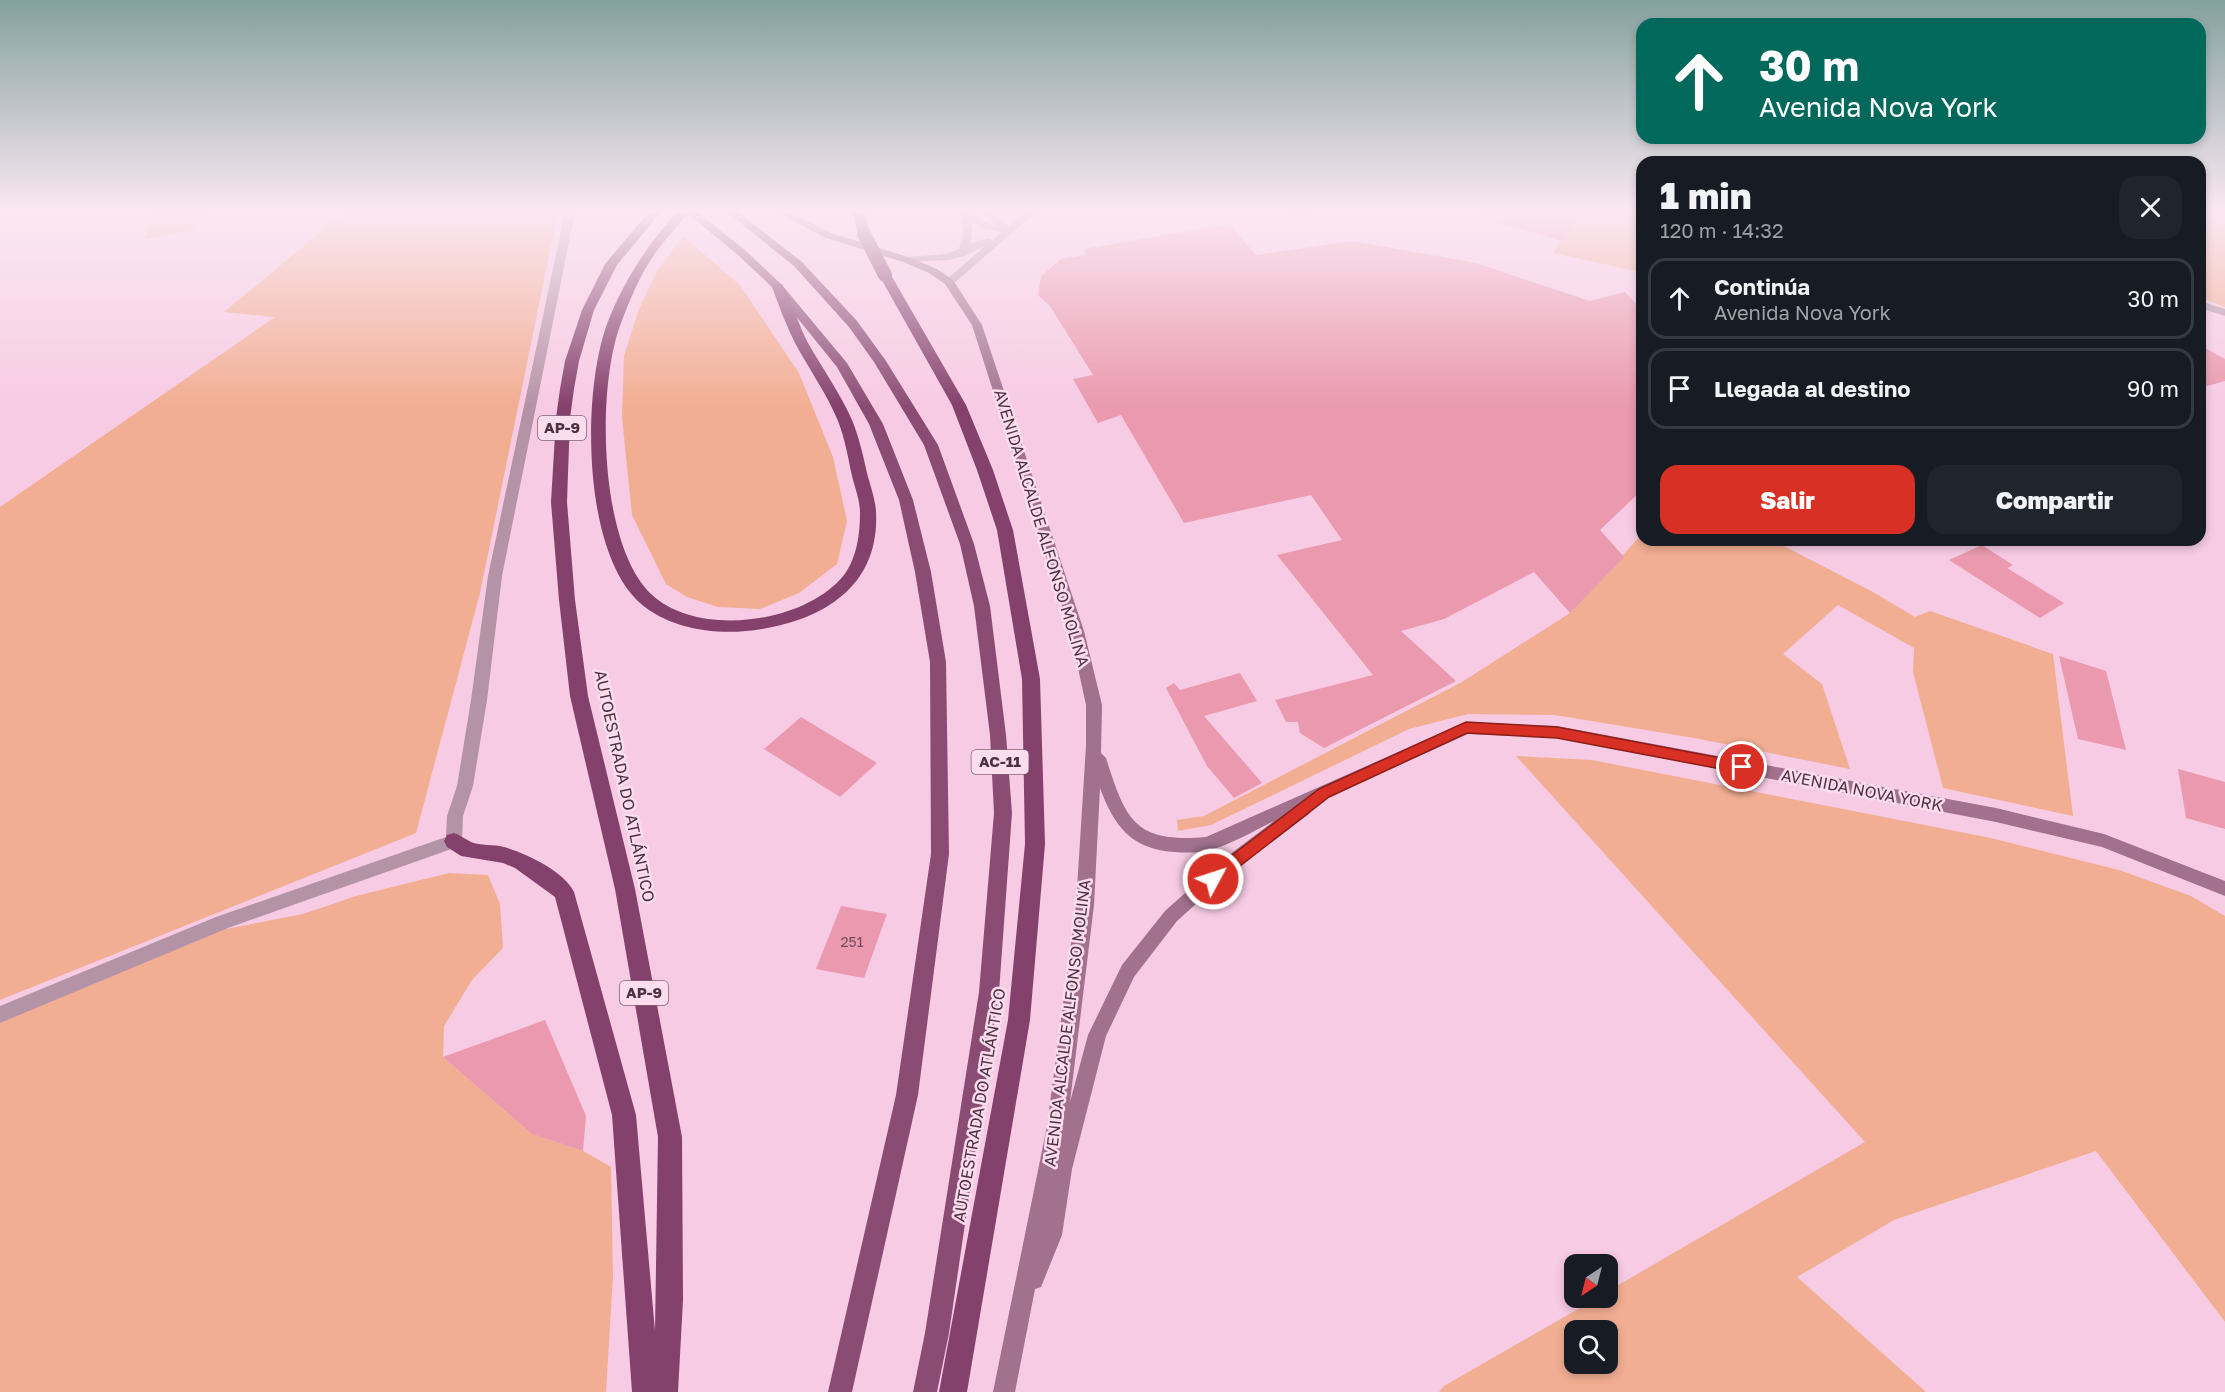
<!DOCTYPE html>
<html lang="es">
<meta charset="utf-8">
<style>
:root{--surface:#171b24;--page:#20242c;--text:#f1f3f6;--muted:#9ea1a6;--line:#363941;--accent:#d93025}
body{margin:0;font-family:"Golos Text",sans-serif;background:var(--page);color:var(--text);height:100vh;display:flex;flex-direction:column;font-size:22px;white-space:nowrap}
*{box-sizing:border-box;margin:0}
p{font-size:20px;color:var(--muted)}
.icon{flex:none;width:33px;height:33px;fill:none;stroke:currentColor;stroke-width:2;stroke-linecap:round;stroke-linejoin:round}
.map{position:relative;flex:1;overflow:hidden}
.sheet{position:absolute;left:1636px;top:156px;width:570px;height:390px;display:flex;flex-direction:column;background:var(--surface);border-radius:18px;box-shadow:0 3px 9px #0003}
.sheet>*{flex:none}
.banner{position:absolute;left:1636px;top:18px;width:570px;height:126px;border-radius:18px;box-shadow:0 3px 9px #0003;background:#00695c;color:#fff;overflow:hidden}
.needle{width:39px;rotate:215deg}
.tools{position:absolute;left:1564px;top:1254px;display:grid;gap:12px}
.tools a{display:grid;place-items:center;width:54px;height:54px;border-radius:12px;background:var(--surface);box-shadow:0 3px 9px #0003;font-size:30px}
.pin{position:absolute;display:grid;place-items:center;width:51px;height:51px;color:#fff;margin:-26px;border:3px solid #fff;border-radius:50%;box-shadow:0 2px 6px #0007}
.me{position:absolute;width:66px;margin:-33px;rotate:50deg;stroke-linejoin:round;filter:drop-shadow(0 0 4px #0008)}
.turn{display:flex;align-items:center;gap:21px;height:126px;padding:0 24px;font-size:27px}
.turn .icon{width:78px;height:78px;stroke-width:2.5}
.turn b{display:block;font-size:42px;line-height:51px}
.round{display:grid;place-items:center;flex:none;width:63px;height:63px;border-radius:18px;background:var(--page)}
.head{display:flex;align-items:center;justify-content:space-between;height:102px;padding:0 24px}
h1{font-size:36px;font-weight:800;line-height:45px}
.primary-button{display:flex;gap:12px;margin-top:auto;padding:12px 24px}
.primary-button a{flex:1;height:69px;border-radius:18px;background:var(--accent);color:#fff;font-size:24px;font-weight:800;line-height:69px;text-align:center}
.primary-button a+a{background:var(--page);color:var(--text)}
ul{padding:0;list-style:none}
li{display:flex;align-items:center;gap:18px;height:81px;margin:0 12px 9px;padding:0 12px;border:3px solid var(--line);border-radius:18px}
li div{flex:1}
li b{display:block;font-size:22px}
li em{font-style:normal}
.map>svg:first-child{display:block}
.green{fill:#f2ae93;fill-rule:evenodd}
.building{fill:#ea99ae}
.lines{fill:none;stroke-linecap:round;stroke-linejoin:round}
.minor{fill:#b593a7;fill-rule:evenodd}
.secondary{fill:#a1718e;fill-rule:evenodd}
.trunk{fill:#8b4c74;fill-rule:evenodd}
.motorway{fill:#84416c;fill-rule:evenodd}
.motorway-bridge{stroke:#84416c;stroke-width:14}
.route{fill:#d93025;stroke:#8d1f18;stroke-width:1.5}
.labels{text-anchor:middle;stroke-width:5;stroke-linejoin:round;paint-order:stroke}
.number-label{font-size:14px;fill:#754b5e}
.shield{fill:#fbddee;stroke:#826576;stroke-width:1.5}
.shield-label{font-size:15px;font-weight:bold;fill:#4e3143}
.street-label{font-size:16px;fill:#4e3143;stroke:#fbddee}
</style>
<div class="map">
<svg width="2225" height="1392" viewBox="0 0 2225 1392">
<rect width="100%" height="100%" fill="#f7cbe4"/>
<g class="green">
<polygon points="154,212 205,212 194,230 144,239"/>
<polygon points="345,212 558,212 480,593 416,833 0,1000 0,507 275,317 224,312"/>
<polygon points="1582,212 1642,212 1642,270 1636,271 1553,253"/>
<polygon points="2200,212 2225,212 2225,307 2201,298"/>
<polygon points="683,236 740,285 799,373 833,457 847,521 837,564 799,593 760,609 718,607 687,597 666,584 632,515 622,417 624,356 639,309 657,271"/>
<polygon points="1642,534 1642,540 1772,540 1873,592 1915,617 1930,611 2053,654 2073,816 1943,788 1913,672 1914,648 1838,605 1783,654 1822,684 1850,769 1694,738 1555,715 1468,714 1409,729 1211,825 1178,831 1177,820 1204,816 1462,682 1570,613"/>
<path d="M 1516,756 L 1592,760 L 1991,838 L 2119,870 L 2191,896 L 2225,916 L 2225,1322 L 2096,1151 L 1894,1220 L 1797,1277 L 1926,1392 L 1439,1392 L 1444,1386 L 1597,1298 L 1608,1298 L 1608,1291 L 1865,1142 ZM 1575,1330 L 1608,1330 L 1608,1364 L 1575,1364 Z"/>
<polygon points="449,873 488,875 500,904 503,948 472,980 444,1026 443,1057 532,1134 583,1151 611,1167 613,1275 606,1392 0,1392 0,1022 221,930 303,914 356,896"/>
</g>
<g class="building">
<polygon points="1484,212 1561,212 1579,216 1563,241 1483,219"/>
<polygon points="1229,224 1256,255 1353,241 1476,263 1590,301 1625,292 1642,310 1642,490 1600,530 1624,557 1570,613 1534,572 1444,619 1401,631 1456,681 1324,748 1300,733 1298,722 1286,722 1275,700 1373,675 1277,555 1342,540 1311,495 1184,523 1121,415 1098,423 1073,379 1093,375 1050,306 1038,295 1041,276 1061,259 1086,255 1084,249"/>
<polygon points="2200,345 2225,359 2225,381 2200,388"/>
<polygon points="1982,545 2013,565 2007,568 2064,603 2040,618 1949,560"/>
<polygon points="2059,656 2106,671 2126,750 2078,739"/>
<polygon points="1240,673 1257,701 1204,716 1262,783 1234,798 1207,766 1166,688 1174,683 1180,690"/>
<polygon points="801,717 877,763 840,797 764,749"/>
<polygon points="2178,769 2225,782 2225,829 2186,818"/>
<polygon points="841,906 887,914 864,978 816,969"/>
<polygon points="545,1020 586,1116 583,1151 532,1134 443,1057"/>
</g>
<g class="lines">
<g class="minor">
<polygon points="565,212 575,212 502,576 487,700 473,786 463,816 462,841 460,846 228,928 0,1023 0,1006 216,917 446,837 447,816 457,786 471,700 488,576"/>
<path d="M 960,212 C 975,211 982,223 996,225 L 981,212 L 1023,212 L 1018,215 L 996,215 L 1009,226 L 1026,212 L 1036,212 L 953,284 L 944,282 L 986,245 L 965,256 L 948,260 L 903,262 L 903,258 L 907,257 L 946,254 L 959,249 L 963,233 ZM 972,221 L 982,228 L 1002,232 L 992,240 L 988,238 L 971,244 Z"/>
<path d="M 1287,212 L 1310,212 C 1305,217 1292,217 1287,212 Z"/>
<polygon points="2200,301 2225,309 2225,316 2200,308"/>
</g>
<path class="secondary" d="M 778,212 L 790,212 L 831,233 L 911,258 L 937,269 L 953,280 L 982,325 L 1084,631 L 1102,705 L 1101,753 L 1106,758 C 1126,821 1135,843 1206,837 L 1466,722 L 1557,726 L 1996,808 L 2104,834 L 2225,881 L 2225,896 L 2102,847 L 1996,822 L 1557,738 L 1468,734 L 1309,806 L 1311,809 L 1309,814 L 1233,871 L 1177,921 L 1134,977 L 1106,1036 L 1072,1169 L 1062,1235 L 1041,1287 L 1035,1289 L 1015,1392 L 993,1392 L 1047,1126 L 1076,905 L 1086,746 L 1086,705 L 1070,631 L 972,325 L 945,284 L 929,273 L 903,262 L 823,237 ZM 1100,788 C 1114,826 1131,849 1174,852 C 1186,853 1200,853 1211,850 C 1233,843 1254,831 1274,821 L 1221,861 L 1165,911 L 1122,965 L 1088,1035 L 1070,1102 L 1094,905 Z"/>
<g class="trunk">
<polygon points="686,212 697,212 746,251 782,285 847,363 883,424 913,500 931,572 946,662 949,854 918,1095 852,1392 828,1392 896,1095 931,854 930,662 915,572 899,500 869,424 837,367 774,289 738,255"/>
<polygon points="727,212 738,212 802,262 857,321 886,361 938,445 974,544 990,606 1006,735 1012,813 999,992 949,1333 937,1392 913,1392 925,1333 979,992 994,813 990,735 974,606 960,544 924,445 874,362 849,327 794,266"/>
</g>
<g class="motorway">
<path d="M 649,212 L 661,212 L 617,265 L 594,310 L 579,361 L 574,389 L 570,418 L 567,502 L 575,600 L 588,696 L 635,889 L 682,1137 L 683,1300 L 678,1392 L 632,1392 L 612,1115 L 555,897 L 515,868 L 503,863 L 461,856 L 447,847 L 444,841 L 447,835 L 454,833 C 460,835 465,839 471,842 C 480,846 493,844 504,847 C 525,853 564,871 574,892 L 636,1115 L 655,1331 L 658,1137 L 615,889 L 570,696 L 559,600 L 551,502 L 556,418 L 560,389 L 565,361 L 582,310 L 605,264 Z"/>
<path d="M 677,212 L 689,212 C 678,226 666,238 656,252 C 641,273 630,299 621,323 C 596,388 599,544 651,594 C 697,638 805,624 844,575 C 857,558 860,533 860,513 C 860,500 855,488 852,476 C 848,457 845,439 838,421 C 827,394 809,369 795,343 C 786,325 779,306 772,287 L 774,284 L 782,284 C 793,303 798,324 808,343 C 823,369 840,393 852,420 C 859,437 863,455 867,473 C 870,485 875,498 876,511 C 880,584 827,618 762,629 C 722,636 672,631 640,603 C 582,551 582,392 607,324 C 623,282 647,245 677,212 Z"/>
<polygon points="852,212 864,212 870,234 868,237 864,238 858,234"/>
<polygon points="885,271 891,275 966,405 993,470 1013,530 1040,679 1045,844 1030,1020 967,1392 939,1392 1008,1020 1025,844 1022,679 997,530 977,470 952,405 879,275"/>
</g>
<polyline class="motorway-bridge" points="864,234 885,275"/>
</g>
<linearGradient id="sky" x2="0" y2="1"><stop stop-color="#84a19e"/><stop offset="0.52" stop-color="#fbe8f3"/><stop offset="1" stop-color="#fbe8f3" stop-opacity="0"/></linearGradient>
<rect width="2225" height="406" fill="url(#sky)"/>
<polygon class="route" points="1466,722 1557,727 1742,762 1747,763 1749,767 1747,771 1742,773 1557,738 1467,733 1329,797 1218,883 1213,885 1207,883 1205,879 1207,874 1319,789"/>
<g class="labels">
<g class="number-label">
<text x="852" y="947">251</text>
</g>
<g class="shield">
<rect x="538" y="416" width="48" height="24" rx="4.5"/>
<rect x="971.5" y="750" width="57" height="24" rx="4.5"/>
<rect x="620" y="981" width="48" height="24" rx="4.5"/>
</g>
<g class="shield-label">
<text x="562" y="433">AP-9</text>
<text x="1000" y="767">AC-11</text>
<text x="644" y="998">AP-9</text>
</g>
<g class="street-label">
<text transform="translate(1042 528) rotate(73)" y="6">AVENIDA ALCALDE ALFONSO MOLINA</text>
<text transform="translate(625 786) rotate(78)" y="6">AUTOESTRADA DO ATLÁNTICO</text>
<text transform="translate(1862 790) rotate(11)" y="6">AVENIDA NOVA YORK</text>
<text transform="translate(1067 1023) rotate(-83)" y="6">AVENIDA ALCALDE ALFONSO MOLINA</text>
<text transform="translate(979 1105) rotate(-80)" y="6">AUTOESTRADA DO ATLÁNTICO</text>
</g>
</g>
</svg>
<div class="tools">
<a><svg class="needle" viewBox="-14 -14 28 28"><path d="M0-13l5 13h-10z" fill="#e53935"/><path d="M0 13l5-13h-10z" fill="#9ea1a6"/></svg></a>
<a><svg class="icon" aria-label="search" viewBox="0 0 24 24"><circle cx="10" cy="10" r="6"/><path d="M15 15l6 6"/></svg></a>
</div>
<div class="pin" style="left:1742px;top:767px;background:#d93025"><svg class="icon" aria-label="arrive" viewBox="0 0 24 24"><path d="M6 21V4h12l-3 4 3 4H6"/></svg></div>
<svg class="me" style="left:1213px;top:879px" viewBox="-20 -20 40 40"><circle r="17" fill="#d93025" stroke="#fff" stroke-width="3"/><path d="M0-11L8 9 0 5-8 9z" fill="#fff"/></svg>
<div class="banner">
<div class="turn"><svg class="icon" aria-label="ahead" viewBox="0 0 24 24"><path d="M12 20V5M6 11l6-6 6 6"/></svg><div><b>30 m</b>Avenida Nova York</div></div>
</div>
<section class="sheet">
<div class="head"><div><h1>1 min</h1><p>120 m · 14:32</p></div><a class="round"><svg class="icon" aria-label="close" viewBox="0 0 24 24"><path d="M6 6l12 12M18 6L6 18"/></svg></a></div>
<ul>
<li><svg class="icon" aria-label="ahead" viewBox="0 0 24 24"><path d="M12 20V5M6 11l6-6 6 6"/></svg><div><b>Continúa</b><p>Avenida Nova York</p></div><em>30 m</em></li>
<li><svg class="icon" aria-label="arrive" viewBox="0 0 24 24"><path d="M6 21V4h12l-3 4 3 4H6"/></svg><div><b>Llegada al destino</b></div><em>90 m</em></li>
</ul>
<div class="primary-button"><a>Salir</a><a>Compartir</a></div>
</section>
</div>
